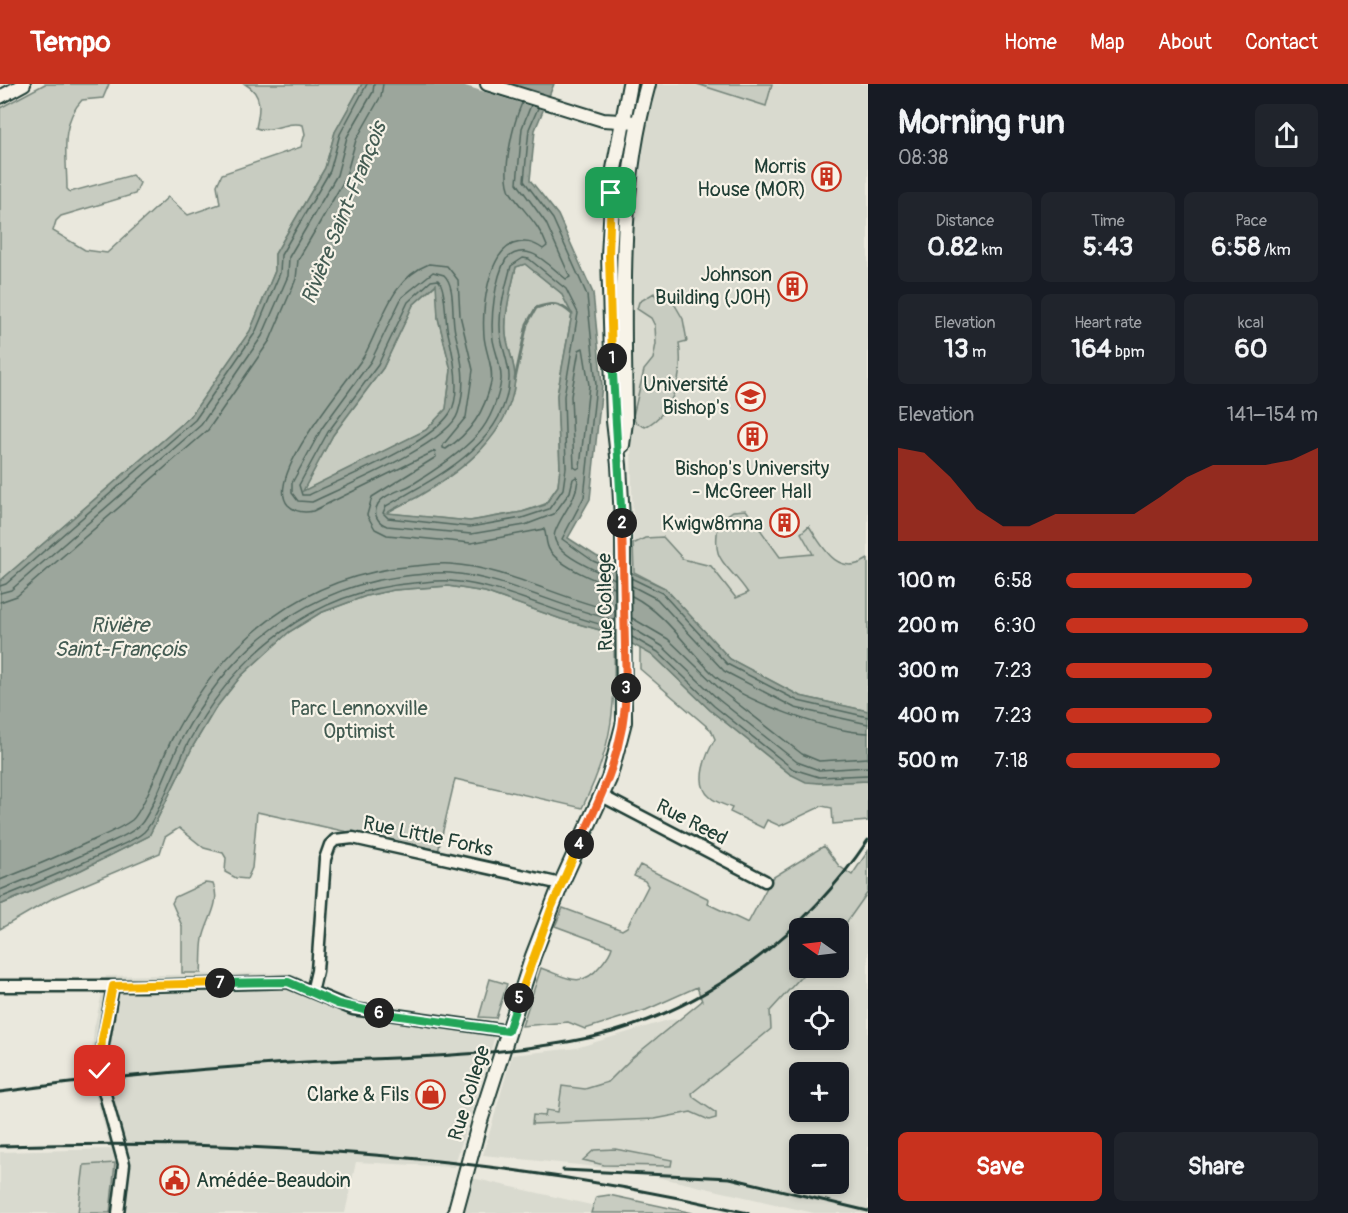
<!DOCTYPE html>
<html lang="en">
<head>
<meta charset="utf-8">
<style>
  body { margin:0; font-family:Pangolin,sans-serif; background:#20242c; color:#f1f3f6; height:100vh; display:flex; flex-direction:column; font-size:22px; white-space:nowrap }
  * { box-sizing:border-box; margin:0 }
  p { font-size:20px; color:#9ea1a6 }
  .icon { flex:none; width:33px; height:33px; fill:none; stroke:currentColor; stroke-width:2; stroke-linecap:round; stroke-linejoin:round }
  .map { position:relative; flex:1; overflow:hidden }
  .details { display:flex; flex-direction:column; background:#171b24; width:480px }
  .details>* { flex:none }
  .needle { width:39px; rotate:284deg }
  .controls { position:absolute; left:789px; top:834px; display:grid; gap:12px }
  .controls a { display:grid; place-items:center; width:60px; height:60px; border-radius:9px; background:#171b24; box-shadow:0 3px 9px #0003; font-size:30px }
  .pin { position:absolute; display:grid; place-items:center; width:51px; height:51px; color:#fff; margin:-26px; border-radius:12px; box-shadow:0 3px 9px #0006 }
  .km { position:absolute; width:30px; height:30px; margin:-15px; border-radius:50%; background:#222; color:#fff; font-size:16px; line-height:30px; text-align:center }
  .round { display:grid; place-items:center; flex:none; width:63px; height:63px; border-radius:9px; background:#20242c }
  .headline { display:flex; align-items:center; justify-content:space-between; height:102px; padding:0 30px }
  h1 { font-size:33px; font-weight:700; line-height:45px }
  .figures { display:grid; grid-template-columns:repeat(3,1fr); gap:9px; height:102px; padding:6px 30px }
  .figures div { display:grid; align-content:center; border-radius:9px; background:#20242c; text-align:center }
  .figures b { font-size:26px; font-weight:700 }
  .figures small { font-size:16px; font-weight:400 }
  .figures p { font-size:16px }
  .chart { height:168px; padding:12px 30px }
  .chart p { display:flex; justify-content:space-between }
  .chart svg { width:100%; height:108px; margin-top:6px; fill:#c8321e; opacity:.7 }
  .button { display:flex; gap:12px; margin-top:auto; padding:12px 30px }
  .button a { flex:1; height:69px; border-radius:9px; background:#c8321e; color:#fff; font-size:24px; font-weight:700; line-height:69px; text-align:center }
  .button a+a { background:#20242c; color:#f1f3f6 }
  ul { padding:0 30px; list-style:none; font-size:20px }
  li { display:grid; grid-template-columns:96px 72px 1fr; align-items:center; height:45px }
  li i { height:15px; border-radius:8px; background:#c8321e }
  header { display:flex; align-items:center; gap:36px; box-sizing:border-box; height:84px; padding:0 30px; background:#c8321e; color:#fff }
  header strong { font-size:28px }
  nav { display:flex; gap:33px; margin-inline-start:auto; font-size:21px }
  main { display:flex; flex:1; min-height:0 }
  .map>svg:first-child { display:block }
  .built { fill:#d9dacf; fill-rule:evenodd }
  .green { fill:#c8ccc1; stroke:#74847a; stroke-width:1.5 }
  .water { fill:#9ca69c; stroke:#6a7c72; stroke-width:1.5; fill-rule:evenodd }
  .pier { fill:#eae8dd }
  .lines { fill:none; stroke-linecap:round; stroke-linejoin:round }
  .shore { stroke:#51675e; stroke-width:1.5 }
  .stream { stroke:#6a7c72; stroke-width:3 }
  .minor-casing { stroke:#1f3d34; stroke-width:15 }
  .tertiary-casing { stroke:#1f3d34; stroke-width:16 }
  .secondary-casing { stroke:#1f3d34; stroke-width:18 }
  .minor { stroke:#f7f3e8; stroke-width:10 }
  .tertiary { stroke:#f7f3e8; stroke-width:12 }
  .secondary { stroke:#f7f3e8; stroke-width:14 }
  .rail { stroke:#1f3d34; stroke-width:3 }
  .split-1-casing { stroke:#fff; stroke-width:12 }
  .split-2-casing { stroke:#fff; stroke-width:12 }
  .split-3-casing { stroke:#fff; stroke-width:12 }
  .split-4-casing { stroke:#fff; stroke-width:12 }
  .split-5-casing { stroke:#fff; stroke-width:12 }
  .split-6-casing { stroke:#fff; stroke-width:12 }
  .split-7-casing { stroke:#fff; stroke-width:12 }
  .split-8-casing { stroke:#fff; stroke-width:12 }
  .split-1 { stroke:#f5b400; stroke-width:8 }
  .split-2 { stroke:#22a559; stroke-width:8 }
  .split-3 { stroke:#f0652b; stroke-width:8 }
  .split-4 { stroke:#f0652b; stroke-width:8 }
  .split-5 { stroke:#f5b400; stroke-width:8 }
  .split-6 { stroke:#22a559; stroke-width:8 }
  .split-7 { stroke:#22a559; stroke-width:8 }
  .split-8 { stroke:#f5b400; stroke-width:8 }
  .labels { text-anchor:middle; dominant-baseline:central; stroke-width:4.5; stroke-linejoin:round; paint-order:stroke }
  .poi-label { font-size:20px; fill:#1f3d34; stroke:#f7f3e8; text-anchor:end }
  .street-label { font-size:20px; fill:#1f3d34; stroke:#f7f3e8 }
  .park-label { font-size:20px; fill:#415a50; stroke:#f7f3e8 }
  .water-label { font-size:21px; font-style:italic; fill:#445c53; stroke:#f7f3e8 }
</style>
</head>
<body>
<header>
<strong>Tempo</strong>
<nav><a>Home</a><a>Map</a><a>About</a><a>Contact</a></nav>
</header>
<main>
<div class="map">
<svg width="868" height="1129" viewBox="0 0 868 1129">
  <rect width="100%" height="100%" fill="#eae8dd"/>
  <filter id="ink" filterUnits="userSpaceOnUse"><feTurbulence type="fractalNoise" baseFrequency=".0167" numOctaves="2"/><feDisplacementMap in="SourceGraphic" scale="12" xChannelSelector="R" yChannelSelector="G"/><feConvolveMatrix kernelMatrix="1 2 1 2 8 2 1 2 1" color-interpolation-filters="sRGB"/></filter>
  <g filter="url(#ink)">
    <path class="built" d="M654 0H868V627L770 597 730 575 665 504 634 488 631 362 634 281 632 148 642 61Z
      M868 808V1129H814L627 1086 483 1071 512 971 576 964 668 936 770 927 809 884H838L839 849ZM800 916H838V956H800ZM800 988H838V1028H800ZM800 1060H838V1100H800Z
      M290 889 340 914 361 920 499 939 454 1083 356 1078 345 1129H0V1068L111 1065 94 1006 91 978 94 944 106 892Z
      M459 1091 626 1129H450Z"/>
    <path class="green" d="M45 0H109L103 14 82 16C59 40 67 74 67 105L70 108 132 91 140 99 135 110 61 132 56 137 53 147 85 166 107 169 168 113 188 131 220 120 217 101 222 90 301 63 305 50 303 41C287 36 271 50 256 44 260 26 263 10 245 0H362L335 48 325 84 275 170V187L250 247 190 333 0 497V24Z
      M697 0H772L766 22Z
      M525 180 561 209 572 230 557 311 560 384 558 402 545 420 522 428 470 437 385 429C440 401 508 364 515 296 516 282 508 266 506 251 504 228 511 206 516 183Z
      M437 200 438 234 451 286 446 325 426 346 302 408 333 351 383 284 413 221Z
      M654 209 658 216 668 209 683 235 687 257 679 259C684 290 674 328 645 343L636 339 633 332 644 286 653 275 656 260 655 242 651 234 637 225 639 218Z
      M746 426 780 473 813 470 801 449 809 442C823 464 838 494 868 475V627L800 612 730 575 665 504 634 488 633 460 645 454 663 453 683 475 711 482 736 514 748 509C727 477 710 481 719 437L733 427Z
      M448 502 485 508 561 535 614 550C615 622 615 658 582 724L455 695 438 768 257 728 252 784 247 795 236 794 225 788 226 774 223 769 204 764 179 744 165 753 160 769 53 814 0 845V821L81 786 149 752 193 662 215 625 241 592 289 548 320 529 366 512 394 506Z
      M640 564 654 572 710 626 790 690 819 699 868 697V737L833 740 832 724 822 722 780 742 767 736 763 744 730 728 732 724C725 721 715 718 710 713 693 699 707 669 715 655L711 646 640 585Z
      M824 762 839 782 852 791 868 767V808L839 849 838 844H800V884H809L770 927 771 945 692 1009 693 1013 716 1029V1034L709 1036 691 1028 655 1035 532 1040 533 1031 545 1032 546 1026 558 1028 562 1002 585 1005 608 998 632 974 702 917 697 903 646 926 585 945 568 938 522 942 541 884C566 893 581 906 600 882 605 876 610 871 612 863L555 842 563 824 622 846 627 843 648 802 645 797 634 792 640 781 709 815 708 820 748 839 772 794Z
      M205 799 213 800C222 819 206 837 203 855 201 866 202 878 201 889H182V842L172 819 175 813Z
      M490 895 507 900 496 934 479 933Z
      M615 1065 672 1076 671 1082 604 1081 583 1076 594 1066Z
      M115 1079 110 1129H78L84 1081Z
      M609 1111 693 1129H591L596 1113Z"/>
    <path class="water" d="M362 0H554L535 46 530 96 558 131 593 209 602 301 590 415 568 454 596 472 665 504 730 575 800 612 868 627V697L819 699 806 698 790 690 710 626 654 572 614 550 561 535 485 508 448 502 394 506 366 512 320 529 289 548 241 592 215 625 193 662 149 752 81 786 0 821V497L190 333 250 247 275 187V170L325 84 335 48ZM525 180 561 209 572 230 557 311 560 384 558 402 545 421 522 428 470 437 387 429C397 422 409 418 419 412 463 386 510 351 515 296 516 282 508 266 506 251 504 228 511 206 516 183ZM436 200 438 234 451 286 446 325 426 346 303 407 333 351 383 284 413 221Z"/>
    <path class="pier" d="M459 0H511L552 13 546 27Z"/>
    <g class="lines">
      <path class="shore" d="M522 19C514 37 500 91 511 109 523 127 540 141 547 162L543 165C533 158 525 156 513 160 487 171 482 227 484 252 485 267 494 284 491 298 485 327 471 349 446 365L443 364V361L466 333 473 286 460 231 458 196 447 182 429 180C390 195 382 240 364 272 348 298 263 393 288 421 295 428 304 429 313 427L435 367 436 373 372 413 367 431 375 445 387 451 471 459 544 445C547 451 545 460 550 467 561 483 597 497 615 504
        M531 21 522 44 517 99 546 139 570 193 566 195C548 181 528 155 506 175 495 194 490 234 493 256 495 268 502 283 501 296 499 313 490 337 478 350 461 369 435 386 413 400 403 406 384 410 378 420 372 430 378 439 387 442L471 450 525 441 554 430 570 408 573 395 576 393 578 396C576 417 562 429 555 448 548 469 600 488 615 495
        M538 24 529 45 524 97 553 135 587 211 596 301 584 413 562 455 593 477 615 486
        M523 174 529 175 566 205 578 229 564 312 566 384 563 405 549 425 522 434 470 443 388 434 383 429 386 422C435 394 506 361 509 295 510 282 503 267 501 254 497 230 505 205 511 182Z
        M433 188 444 191C456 202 451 231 455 248 462 275 467 301 458 329 449 359 343 403 312 418L298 417 292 409V399L322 344 371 277 402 213Z
        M438 196C446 202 445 237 448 249 453 269 462 310 450 329 429 361 345 393 309 411H302L299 401 328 348 378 281 408 218 431 197Z
        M583 264 589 301 580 383 577 385 574 383 571 312 579 266Z
        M631 494 662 509 727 580 798 617 868 633
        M0 502 6 500 195 336 255 249 280 189 281 171 330 87 340 50 367 0
        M632 502 657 515 724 587 795 624 868 640
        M0 509 11 506 201 341 262 252 288 192 289 173 337 91 347 53 373 8 374 0
        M632 512C667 530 686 564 714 591 742 617 830 648 868 649
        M0 518 17 512 208 346 270 256 296 195 298 176 345 95 356 56 381 12 383 0
        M632 534 668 555 724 609 802 670 819 677 868 674
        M632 544 662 562 719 616 797 678 819 686 868 683
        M632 553 658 568 714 622 793 685 819 693 868 691
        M0 796C31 784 61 771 91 757 104 751 120 745 132 736 144 726 164 668 174 651 225 555 304 491 414 482 426 481 439 479 450 480 508 484 559 515 615 527
        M0 806C35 792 70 777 104 761 115 756 131 750 140 741 152 729 171 675 181 656 230 563 308 500 414 491 426 490 439 488 450 489 508 494 559 524 615 536
        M0 814C35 800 70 785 104 769 116 763 134 757 144 748 157 736 178 678 188 659 236 570 312 507 414 499 426 498 439 496 450 497 508 502 559 532 615 544"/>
      <path class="stream" d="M515 295 527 240 536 224C552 218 560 219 572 230"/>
      <defs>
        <path id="minor" d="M602 712 765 797
          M0 902H143L288 898 353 925 508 947
          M113 902 100 978 103 1003 124 1080 118 1129
          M312 908 317 887 325 775 330 761 335 756 353 754 561 800"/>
        <path id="tertiary" d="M487 0 603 36 637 38
          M0 13 24 0"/>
        <path id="secondary" d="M622 361 625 338C624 224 617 111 648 0
          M455 1129 480 1037 533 872 561 800 609 695 624 638 623 453 619 381 614 337 609 172 614 85 630 0"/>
      </defs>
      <use href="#minor" class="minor-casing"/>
      <use href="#tertiary" class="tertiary-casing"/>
      <use href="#secondary" class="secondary-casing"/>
      <use href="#minor" class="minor"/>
      <use href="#tertiary" class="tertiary"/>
      <use href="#secondary" class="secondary"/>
      <path class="rail" d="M0 1008C102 994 204 984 306 978 401 973 500 973 593 953 706 927 805 850 868 756
        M0 1062C250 1054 504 1072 748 1129
        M563 1086 730 1094 868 1127"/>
    </g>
  </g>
  <g class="lines" filter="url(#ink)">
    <defs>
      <path id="split-1" d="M611 109 609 172 612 274"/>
      <path id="split-2" d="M612 274 622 439"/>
      <path id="split-3" d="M622 439 626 604"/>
      <path id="split-4" d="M579 760C604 708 625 662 626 604"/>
      <path id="split-5" d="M519 914 551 825 579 760"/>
      <path id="split-6" d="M379 929 508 947 519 914"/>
      <path id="split-7" d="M220 899 288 898 338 920 379 929"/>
      <path id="split-8" d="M100 987 102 955 113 902 220 899"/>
    </defs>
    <use href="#split-1" class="split-1-casing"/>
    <use href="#split-2" class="split-2-casing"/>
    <use href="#split-3" class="split-3-casing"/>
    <use href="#split-4" class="split-4-casing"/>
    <use href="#split-5" class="split-5-casing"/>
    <use href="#split-6" class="split-6-casing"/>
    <use href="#split-7" class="split-7-casing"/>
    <use href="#split-8" class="split-8-casing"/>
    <use href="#split-1" class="split-1"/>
    <use href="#split-2" class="split-2"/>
    <use href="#split-3" class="split-3"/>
    <use href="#split-4" class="split-4"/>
    <use href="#split-5" class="split-5"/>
    <use href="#split-6" class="split-6"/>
    <use href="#split-7" class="split-7"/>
    <use href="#split-8" class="split-8"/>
  </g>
  <defs>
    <symbol id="building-ring" viewBox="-11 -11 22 22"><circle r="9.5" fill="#f7f3e8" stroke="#c8321e" stroke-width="1.5"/><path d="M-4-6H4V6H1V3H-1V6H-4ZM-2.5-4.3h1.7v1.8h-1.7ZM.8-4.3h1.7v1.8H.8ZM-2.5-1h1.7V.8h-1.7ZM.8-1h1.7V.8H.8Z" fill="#c8321e"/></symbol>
    <symbol id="university-ring" viewBox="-11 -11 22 22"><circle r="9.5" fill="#f7f3e8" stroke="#c8321e" stroke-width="1.5"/><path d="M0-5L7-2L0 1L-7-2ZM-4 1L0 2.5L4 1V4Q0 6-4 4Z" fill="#c8321e"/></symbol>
    <symbol id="shop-ring" viewBox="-11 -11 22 22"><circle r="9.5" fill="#f7f3e8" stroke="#c8321e" stroke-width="1.5"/><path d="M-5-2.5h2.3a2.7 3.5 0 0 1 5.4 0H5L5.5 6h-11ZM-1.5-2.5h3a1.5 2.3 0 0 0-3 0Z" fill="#c8321e"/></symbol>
    <symbol id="civic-ring" viewBox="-11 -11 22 22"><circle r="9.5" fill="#f7f3e8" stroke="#c8321e" stroke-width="1.5"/><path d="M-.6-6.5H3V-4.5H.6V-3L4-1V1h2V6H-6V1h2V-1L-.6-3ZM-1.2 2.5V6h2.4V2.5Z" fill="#c8321e"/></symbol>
  </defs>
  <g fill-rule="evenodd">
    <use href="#building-ring" x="810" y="76" width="33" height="33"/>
    <use href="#building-ring" x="776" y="186" width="33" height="33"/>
    <use href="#university-ring" x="734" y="296" width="33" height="33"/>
    <use href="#building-ring" x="736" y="336" width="33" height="33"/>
    <use href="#building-ring" x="768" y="422" width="33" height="33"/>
    <use href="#shop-ring" x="414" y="994" width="33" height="33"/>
    <use href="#civic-ring" x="158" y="1080" width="33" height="33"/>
  </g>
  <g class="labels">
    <g class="poi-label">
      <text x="806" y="82">Morris<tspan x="806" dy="23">House (MOR)</tspan></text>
      <text x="772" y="190">Johnson<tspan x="772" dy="23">Building (JOH)</tspan></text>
      <text x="729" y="300">Université<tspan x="729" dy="23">Bishop's</tspan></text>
      <text x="752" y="384" text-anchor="middle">Bishop's University<tspan x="752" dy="23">- McGreer Hall</tspan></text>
      <text x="763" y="439">Kwigw8mna</text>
      <text x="409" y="1010">Clarke &amp; Fils</text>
      <text x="196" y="1096" text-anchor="start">Amédée-Beaudoin</text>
    </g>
    <g class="street-label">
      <text transform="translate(605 518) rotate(-91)">Rue College</text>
      <text transform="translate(692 738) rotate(27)">Rue Reed</text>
      <text transform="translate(428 752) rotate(12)">Rue Little Forks</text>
      <text transform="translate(469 1009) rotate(-73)">Rue College</text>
    </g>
    <g class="park-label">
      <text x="359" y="624">Parc Lennoxville<tspan x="359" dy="23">Optimist</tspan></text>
    </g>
    <g class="water-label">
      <text transform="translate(344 129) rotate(-68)">Rivière Saint-François</text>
      <text x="120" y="541">Rivière<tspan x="120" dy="24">Saint-François</tspan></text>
    </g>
  </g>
</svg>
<div class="controls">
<a><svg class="needle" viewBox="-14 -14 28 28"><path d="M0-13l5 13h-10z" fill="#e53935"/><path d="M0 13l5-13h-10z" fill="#9ea1a6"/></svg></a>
<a><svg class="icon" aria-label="locate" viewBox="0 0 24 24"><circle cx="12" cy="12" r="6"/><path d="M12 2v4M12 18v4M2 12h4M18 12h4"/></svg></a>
<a>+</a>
<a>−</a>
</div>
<div class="pin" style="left:611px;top:109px;background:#1e9e55"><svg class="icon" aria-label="arrive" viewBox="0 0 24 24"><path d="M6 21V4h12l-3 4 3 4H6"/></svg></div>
<div class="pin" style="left:100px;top:987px;background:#d93025"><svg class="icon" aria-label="check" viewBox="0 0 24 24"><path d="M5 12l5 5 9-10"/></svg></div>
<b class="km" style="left:612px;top:274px">1</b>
<b class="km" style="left:622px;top:439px">2</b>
<b class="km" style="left:626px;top:604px">3</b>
<b class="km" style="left:579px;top:760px">4</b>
<b class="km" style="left:519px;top:914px">5</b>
<b class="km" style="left:379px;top:929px">6</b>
<b class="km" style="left:220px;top:899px">7</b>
</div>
<section class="details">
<div class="headline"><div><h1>Morning run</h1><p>08:38</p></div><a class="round"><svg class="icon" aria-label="share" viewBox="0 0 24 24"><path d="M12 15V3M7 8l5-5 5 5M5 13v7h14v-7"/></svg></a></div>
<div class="figures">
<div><p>Distance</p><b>0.82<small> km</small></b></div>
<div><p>Time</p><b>5:43</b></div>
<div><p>Pace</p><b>6:58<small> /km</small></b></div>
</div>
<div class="figures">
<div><p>Elevation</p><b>13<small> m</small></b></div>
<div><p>Heart rate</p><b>164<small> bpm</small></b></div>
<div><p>kcal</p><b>60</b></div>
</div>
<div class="chart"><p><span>Elevation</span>141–154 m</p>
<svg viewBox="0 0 160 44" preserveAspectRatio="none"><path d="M0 44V6L10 8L20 18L30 31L40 38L50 38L60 33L70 33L80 33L90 33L100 26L110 18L120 13L130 13L140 13L150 11L160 6V44z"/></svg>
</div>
<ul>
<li><b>100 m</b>6:58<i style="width:74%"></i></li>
<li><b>200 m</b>6:30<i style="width:96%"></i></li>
<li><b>300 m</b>7:23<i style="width:58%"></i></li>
<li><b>400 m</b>7:23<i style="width:58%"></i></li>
<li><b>500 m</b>7:18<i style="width:61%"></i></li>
</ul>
<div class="button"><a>Save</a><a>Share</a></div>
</section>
</main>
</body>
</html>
